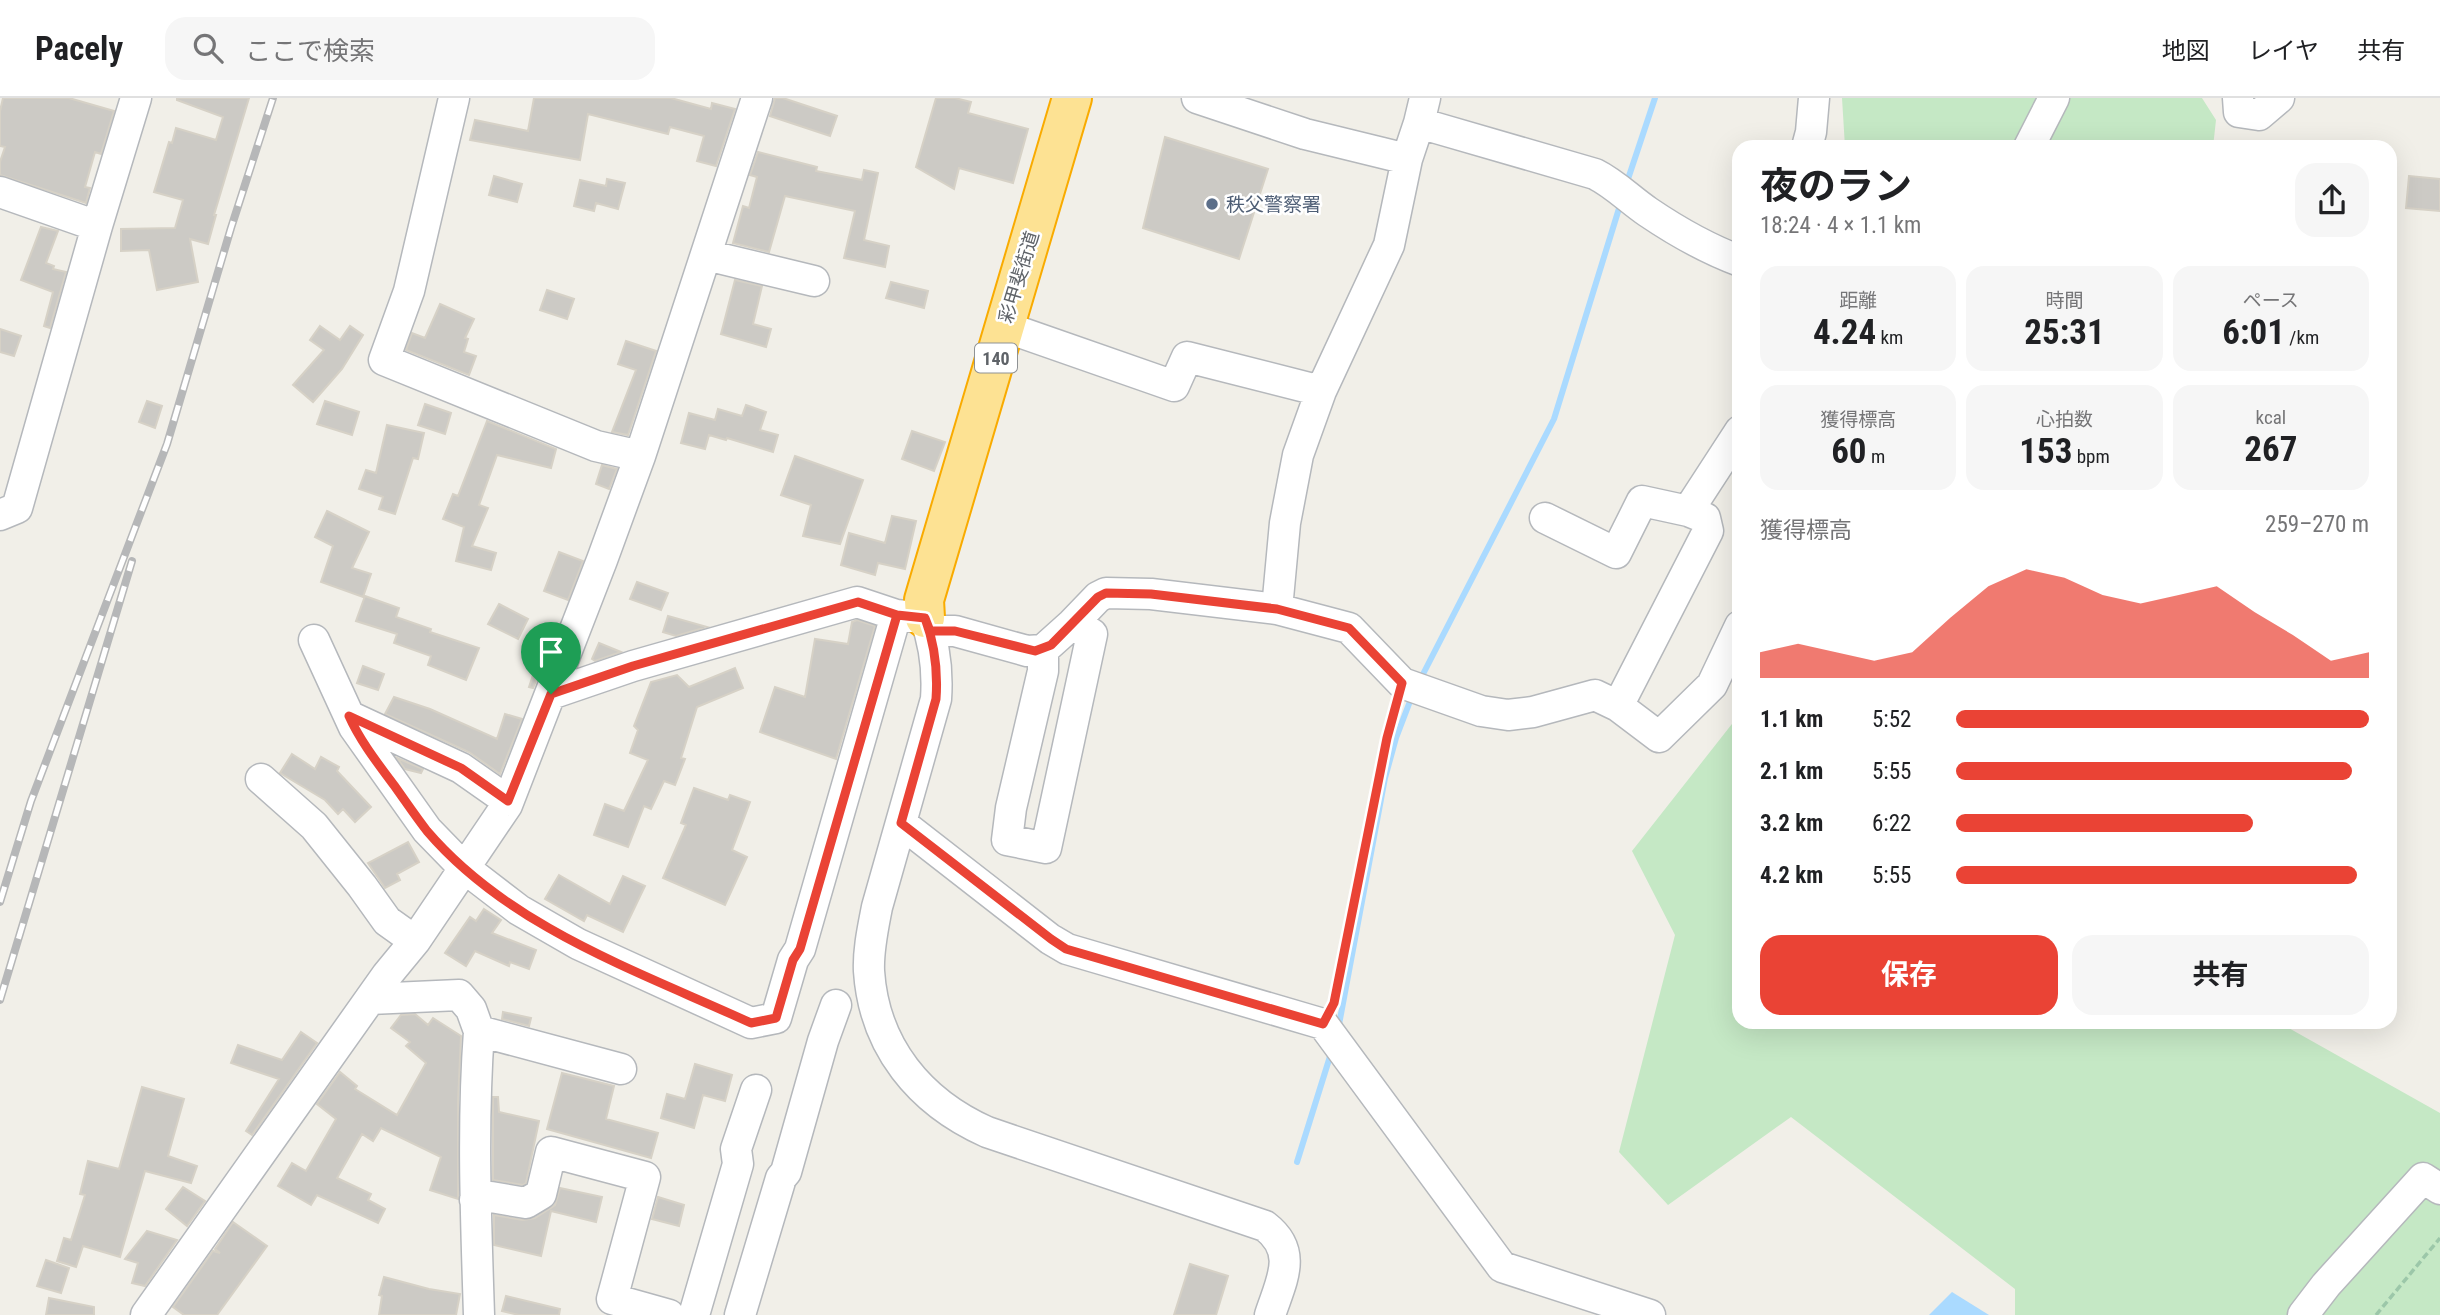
<!DOCTYPE html>
<html lang="ja">
<head>
<meta charset="utf-8">
<style>
  body { margin:0; font-family:"Roboto Condensed","Noto Sans JP",sans-serif; background:#f6f6f6; color:#202124; height:100vh; display:flex; flex-direction:column; font-size:26px; white-space:nowrap }
  * { box-sizing:border-box; margin:0 }
  p { font-size:23px; color:#757577 }
  .icon { flex:none; width:38px; height:38px; fill:none; stroke:currentColor; stroke-width:2; stroke-linecap:round; stroke-linejoin:round }
  .map { position:relative; flex:1; overflow:hidden }
  .details { position:absolute; left:1732px; top:42px; width:665px; height:889px; display:flex; flex-direction:column; background:#fff; border-radius:21px; box-shadow:0 7px 28px #0002 }
  .details>* { flex:none }
  .pin { position:absolute; display:grid; place-items:center; width:60px; height:60px; color:#fff; margin:-72px -30px; border-radius:50% 50% 50% 0; rotate:-45deg; box-shadow:0 0 7px #0007 }
  .pin .icon { rotate:45deg }
  .round { display:grid; place-items:center; flex:none; width:74px; height:74px; border-radius:21px; background:#f6f6f6 }
  .overview { display:flex; align-items:center; justify-content:space-between; height:119px; padding:0 28px }
  h1 { font-size:38px; font-weight:700; line-height:52px }
  .stats { display:grid; grid-template-columns:repeat(3,1fr); gap:10px; height:119px; padding:7px 28px }
  .stats div { display:grid; align-content:center; border-radius:18px; background:#f6f6f6; text-align:center }
  .stats b { font-size:35px; font-weight:700 }
  .stats small { font-size:19px; font-weight:400 }
  .stats p { font-size:19px }
  .chart { height:196px; padding:14px 28px }
  .chart p { display:flex; justify-content:space-between }
  .chart svg { width:100%; height:126px; margin-top:7px; fill:#ea4335; opacity:.7 }
  .cta { display:flex; gap:14px; margin-top:auto; padding:14px 28px }
  .cta a { flex:1; height:80px; border-radius:21px; background:#ea4335; color:#fff; font-size:28px; font-weight:700; line-height:80px; text-align:center }
  .cta a+a { background:#f6f6f6; color:#202124 }
  ul { padding:0 28px; list-style:none; font-size:23px }
  li { display:grid; grid-template-columns:112px 84px 1fr; align-items:center; height:52px }
  li i { height:18px; border-radius:9px; background:#ea4335 }
  header { display:flex; align-items:center; gap:42px; box-sizing:border-box; height:98px; padding:0 35px; background:#fff; border-bottom:2px solid #e0e0e0 }
  header strong { font-size:33px }
  nav { display:flex; gap:38px; margin-inline-start:auto; font-size:24px }
  .search { width:490px; height:63px; background:#f6f6f6; display:flex; align-items:center; gap:18px; box-sizing:border-box; padding:0 24px; border-radius:21px; color:#757577; font-size:26px }
  .map>svg:first-child { display:block }
  .green { fill:#c5e8c5 }
  .water { fill:#aadaff }
  .lines { fill:none; stroke-linecap:round; stroke-linejoin:round }
  .stream { stroke:#aadaff; stroke-width:6 }
  .building { fill:#cccac5; stroke:#d6d1c6; stroke-width:2 }
  .minor-casing { stroke:#b5b8bc; stroke-width:33 }
  .highway-casing { stroke:#f9ab00; stroke-width:42 }
  .path { stroke:#9cc7a9; stroke-width:3.5; stroke-dasharray:7 3.5; stroke-linecap:butt }
  .minor { stroke:#fff; stroke-width:30 }
  .highway { stroke:#fde293; stroke-width:38 }
  .rail-casing { stroke:#b6b7b8; stroke-width:8 }
  .rail { stroke:#fff; stroke-width:5; stroke-dasharray:16; stroke-linecap:butt }
  .route-casing { stroke:#fff; stroke-width:14 }
  .route { stroke:#ea4335; stroke-width:9 }
  .service-dot { fill:#5c6f8a; stroke:#fff; stroke-width:2.5 }
  .labels { text-anchor:middle; dominant-baseline:central; stroke-width:5; stroke-linejoin:round; paint-order:stroke }
  .shield { fill:#fff; stroke:#8f9295; stroke-width:2 }
  .shield-label { font-size:18px; font-weight:bold; fill:#5f6368 }
  .service-label { font-size:19px; fill:#4e5e75; stroke:#fff; text-anchor:start }
  .street-label { font-size:19px; fill:#5f6368; stroke:#fff }
</style>
</head>
<body>
<header>
<strong>Pacely</strong>
<div class="search"><svg class="icon" aria-label="search" viewBox="0 0 24 24"><circle cx="10" cy="10" r="6"/><path d="M15 15l6 6"/></svg>ここで検索</div>
<nav><a>地図</a><a>レイヤ</a><a>共有</a></nav>
</header>
<div class="map">
<svg width="2440" height="1217" viewBox="0 0 2440 1217">
  <rect width="100%" height="100%" fill="#f1efe8"/>
  <path class="green" d="M1842 0H2202L2216 22 2213 49H1845Z
    M1739 617 1740 924H2278L2440 1015V1217H2015V1191L1791 1019 1668 1107 1619 1054 1675 837 1632 753Z"/>
  <path class="water" d="M1952 1194 1989 1217H1929Z"/>
  <g class="lines">
    <path class="stream" d="M1626 87 1655 0
      M1420 582 1554 321 1621 104
      M1338 932 1385 680 1396 640 1412 598
      M1297 1064 1332 952"/>
  </g>
  <path class="building" d="M3 0H69L114 13 101 56 95 54 85 89 90 90 86 105 0 77V64L5 49 0 48V13Z
    M177 0H249L214 117H216L208 146 190 141 198 184 157 192 149 152 121 153V131L175 130 183 102 154 94 169 44 172 45 176 30 216 42 223 19 177 2Z
    M534 0H671L711 11 712 5 735 11 716 68 697 63 704 38 670 29 668 36 588 16 580 62 470 42 475 22 528 33Z
    M775 0H783L837 18 830 38 770 18Z
    M936 0H955L971 4 968 15 1028 31 1013 85 959 70 954 91 916 69Z
    M1165 39 1268 71 1239 161 1143 130Z
    M758 54 817 69 816 73 862 82 864 72 878 75 864 142 889 148 885 169 844 160 855 113 785 98 769 154 733 145 743 108 749 110 757 79 750 77Z
    M494 78 522 86 517 104 489 97Z
    M2409 78 2440 81V113L2406 110Z
    M607 81 625 85 618 111 596 105 594 113 574 108 580 82 606 88Z
    M41 129 58 133 46 165 54 168 53 171 66 174 50 230 44 228 53 194 21 182Z
    M735 182 762 188 753 226 771 231 766 249 721 236Z
    M891 184 928 193 924 210 886 200Z
    M547 192 574 201 567 221 540 212Z
    M440 206 474 221 465 240 468 241 464 254 476 258 469 277 406 252 412 235 425 240Z
    M320 228 340 242 350 228 363 237 342 271 313 304 293 287 324 252 310 242Z
    M0 231 21 238 14 258 0 254Z
    M626 243 656 253 628 337 612 334 636 272 618 266Z
    M147 303 162 308 155 330 139 324Z
    M325 303 359 314 352 337 317 326Z
    M425 306 451 315 445 336 418 327Z
    M746 307 766 314 760 332 778 337 773 354 727 340 726 342 709 337 705 351 681 345 689 315 715 322 718 311 742 318Z
    M487 323 556 351 551 370 497 357 479 407 488 410 472 448 496 455 491 472 456 463 464 429 443 421 453 396 458 398Z
    M387 327 424 335 418 361 413 360 395 416 379 411 383 399 359 391 366 372 376 375Z
    M912 333 945 344 934 373 902 361Z
    M795 358 863 382 840 446 803 438 811 407 781 397Z
    M602 367 617 371 609 391 596 386Z
    M327 413 369 434 352 470 371 476 363 499 321 484 333 448 315 439Z
    M892 418 916 423 905 471 878 465 875 477 841 467 849 435 885 445Z
    M559 454 583 463 568 502 544 493Z
    M637 484 668 495 661 512 630 501Z
    M365 498 399 510 396 519 431 531 430 534 479 550 466 582 428 567 431 558 394 545 397 536 356 523Z
    M499 506 528 521 518 541 488 526Z
    M668 518 707 529 676 538 663 534Z
    M857 522 875 528 836 661 760 634 775 589 805 599 815 541 848 546 852 524Z
    M599 545 621 554 595 563 592 561Z
    M363 568 384 576 378 592 357 585Z
    M536 568 541 570 533 590 529 589Z
    M735 570 743 590 697 609 681 660 685 661 675 687 664 683 651 711 644 708 628 749 594 737 605 706 624 713 648 662 630 655 638 632 634 628 651 584 677 577 689 589Z
    M394 599 430 611 497 641 505 616 522 621 500 676 469 654 385 616Z
    M292 656 315 671 321 659 339 669 337 673 371 709 355 724 343 711 338 716 325 702 280 675Z
    M397 660 423 671 421 675 405 671Z
    M694 690 728 702 730 697 750 704 732 752 747 759 725 807 663 780 686 727 681 725Z
    M408 744 419 764 397 776 400 782 385 790 368 765Z
    M559 777 610 806 623 778 645 788 623 834 587 817 584 823 545 801Z
    M484 811 501 822 492 835 536 852 529 871 510 864 509 868 475 853 466 868 445 855 470 819 476 823Z
    M503 914 531 920 529 928 502 921Z
    M415 916 428 927 433 920 461 938 458 1003V1101L430 1092 441 1059 381 1030 373 1043 362 1036 337 1080 371 1096 368 1102 385 1111 378 1125 317 1097 311 1107 278 1088 292 1065 306 1073 336 1021 317 1006 340 974 357 988 355 991 397 1017 426 965 406 948 410 944 391 930 401 917Z
    M301 934 317 945 252 1037 246 1033 279 981 231 965 238 947 282 962Z
    M695 966 732 977 725 1003 703 997 694 1030 661 1020 667 996 685 1001Z
    M562 975 614 988 606 1021 658 1035 651 1060 547 1031Z
    M142 989 184 1001 168 1058 197 1068 191 1085 145 1073 120 1159 83 1148 76 1169 57 1163 64 1140 71 1142 85 1097 80 1096 88 1063 119 1071Z
    M493 999H498L499 1014 539 1023 526 1085 523 1087 493 1082Z
    M183 1089 205 1103 187 1128 166 1111Z
    M560 1090 602 1099 596 1124 551 1113 541 1158 494 1147V1117L523 1122 535 1120 555 1107Z
    M658 1099 684 1107 679 1128 652 1121Z
    M233 1124 267 1148 217 1217H184L173 1209 213 1153 220 1155 215 1151Z
    M147 1133 177 1142 145 1188 132 1185 138 1165 125 1161Z
    M46 1162 69 1170 61 1195 37 1188Z
    M1190 1166 1228 1178 1216 1217H1174Z
    M384 1179 429 1191 460 1196 456 1217H379L382 1198 379 1197Z
    M506 1198 560 1211 559 1217H519L502 1213Z
    M49 1200 94 1209V1217H46Z"/>
  <g class="lines">
    <defs>
      <path id="minor" d="M454 0 409 193 384 262 596 348 640 358
        M1197 0 1305 36 1407 61
        M2238 0 2239 14 2259 17 2279 0
        M1419 25 1595 76C1615 86 1629 101 1648 114 1676 133 1708 151 1740 163
        M1807 49 1811 34 1814 0
        M2029 49 2054 0
        M0 94 97 128
        M706 157 814 183
        M1005 229 1174 288 1187 259 1321 293
        M0 417 17 410 97 128 136 0
        M1545 420 1616 455 1642 403 1688 413
        M1277 511 1285 425 1298 357 1321 293 1389 147 1407 61 1419 25 1425 0
        M930 533H955L1027 553 1043 552 1072 526 1098 499 1106 495 1151 496 1277 511 1349 530 1402 585 1481 613 1508 617 1533 614 1595 597 1618 608 1708 433 1705 420 1688 413 1740 333
        M314 542 354 629 427 732 463 769 519 812 578 846 751 925 776 920 793 862 800 851 896 517
        M1043 552V573L1011 710 1007 742 1046 750 1092 536 1072 526
        M551 596 633 568 857 504 896 517 925 520C935 547 938 573 936 601L877 809C873 830 868 852 869 873 874 949 920 1004 987 1034L1265 1128C1299 1154 1281 1183 1270 1217
        M1618 608 1659 639 1712 587 1740 528
        M349 618 461 670 508 703
        M261 681 314 728 362 788 387 823 415 843
        M901 725 1050 841 1067 851 1323 926 1502 1169 1650 1217
        M370 901 459 897 471 911 479 933
        M475 1102 491 1099 526 1105 541 1096 551 1054 645 1079 612 1201 669 1217
        M146 1217 387 877 415 843 507 707 602 462 640 358 757 0
        M479 1217C476 1122 472 1028 479 933L621 971
        M694 1217 738 1066 736 1051 756 992
        M740 1217 781 1080 786 1074 823 943 836 907
        M2303 1217 2326 1187 2423 1080 2440 1091"/>
      <path id="highway" d="M925 520 924 502 1072 0"/>
    </defs>
    <use href="#minor" class="minor-casing"/>
    <use href="#highway" class="highway-casing"/>
    <path class="path" d="M1334 905 1387 640 1396 607
      M2376 1217 2440 1140"/>
    <use href="#minor" class="minor"/>
    <use href="#highway" class="highway"/>
    <defs>
      <path id="rail" d="M0 804 31 703 167 346 231 130 273 0
        M0 902 132 463"/>
    </defs>
    <use href="#rail" class="rail-casing"/>
    <use href="#rail" class="rail"/>
  </g>
  <g class="lines">
    <defs>
      <path id="route" d="M551 596 508 703 461 670 349 618C360 643 379 667 396 690 406 704 416 719 427 733 510 830 638 873 751 925L776 920 793 862 800 851 897 517 925 520 930 533H955L1035 553 1051 547 1098 499 1106 495 1151 496 1277 511 1349 530 1402 585 1387 640 1334 905 1323 926 1066 851 1051 841 901 725 936 601C938 573 935 547 925 520L897 517 858 504 633 568 551 596"/>
    </defs>
    <use href="#route" class="route-casing"/>
    <use href="#route" class="route"/>
  </g>
  <circle class="service-dot" cx="1212" cy="106" r="7"/>
  <g class="labels">
    <rect class="shield" x="975" y="245.5" width="42" height="29" rx="5"/>
    <g class="shield-label">
      <text x="996" y="260">140</text>
    </g>
    <g class="service-label">
      <text x="1226" y="106">秩父警察署</text>
    </g>
    <g class="street-label">
      <text transform="translate(1019 179) rotate(-73)">彩甲斐街道</text>
    </g>
  </g>
</svg>
<div class="pin" style="left:551px;top:596px;background:#1e9e55"><svg class="icon" aria-label="arrive" viewBox="0 0 24 24"><path d="M6 21V4h12l-3 4 3 4H6"/></svg></div>
<section class="details">
<div class="overview"><div><h1>夜のラン</h1><p>18:24 · 4 × 1.1 km</p></div><a class="round"><svg class="icon" aria-label="share" viewBox="0 0 24 24"><path d="M12 15V3M7 8l5-5 5 5M5 13v7h14v-7"/></svg></a></div>
<div class="stats">
<div><p>距離</p><b>4.24<small> km</small></b></div>
<div><p>時間</p><b>25:31</b></div>
<div><p>ペース</p><b>6:01<small> /km</small></b></div>
</div>
<div class="stats">
<div><p>獲得標高</p><b>60<small> m</small></b></div>
<div><p>心拍数</p><b>153<small> bpm</small></b></div>
<div><p>kcal</p><b>267</b></div>
</div>
<div class="chart"><p><span>獲得標高</span>259–270 m</p>
<svg viewBox="0 0 160 44" preserveAspectRatio="none"><path d="M0 44V35L10 32L20 35L30 38L40 35L50 23L60 12L70 6L80 9L90 15L100 18L110 15L120 12L130 21L140 29L150 38L160 35V44z"/></svg>
</div>
<ul>
<li><b>1.1 km</b>5:52<i style="width:100%"></i></li>
<li><b>2.1 km</b>5:55<i style="width:96%"></i></li>
<li><b>3.2 km</b>6:22<i style="width:72%"></i></li>
<li><b>4.2 km</b>5:55<i style="width:97%"></i></li>
</ul>
<div class="cta"><a>保存</a><a>共有</a></div>
</section>
</div>
</body>
</html>
